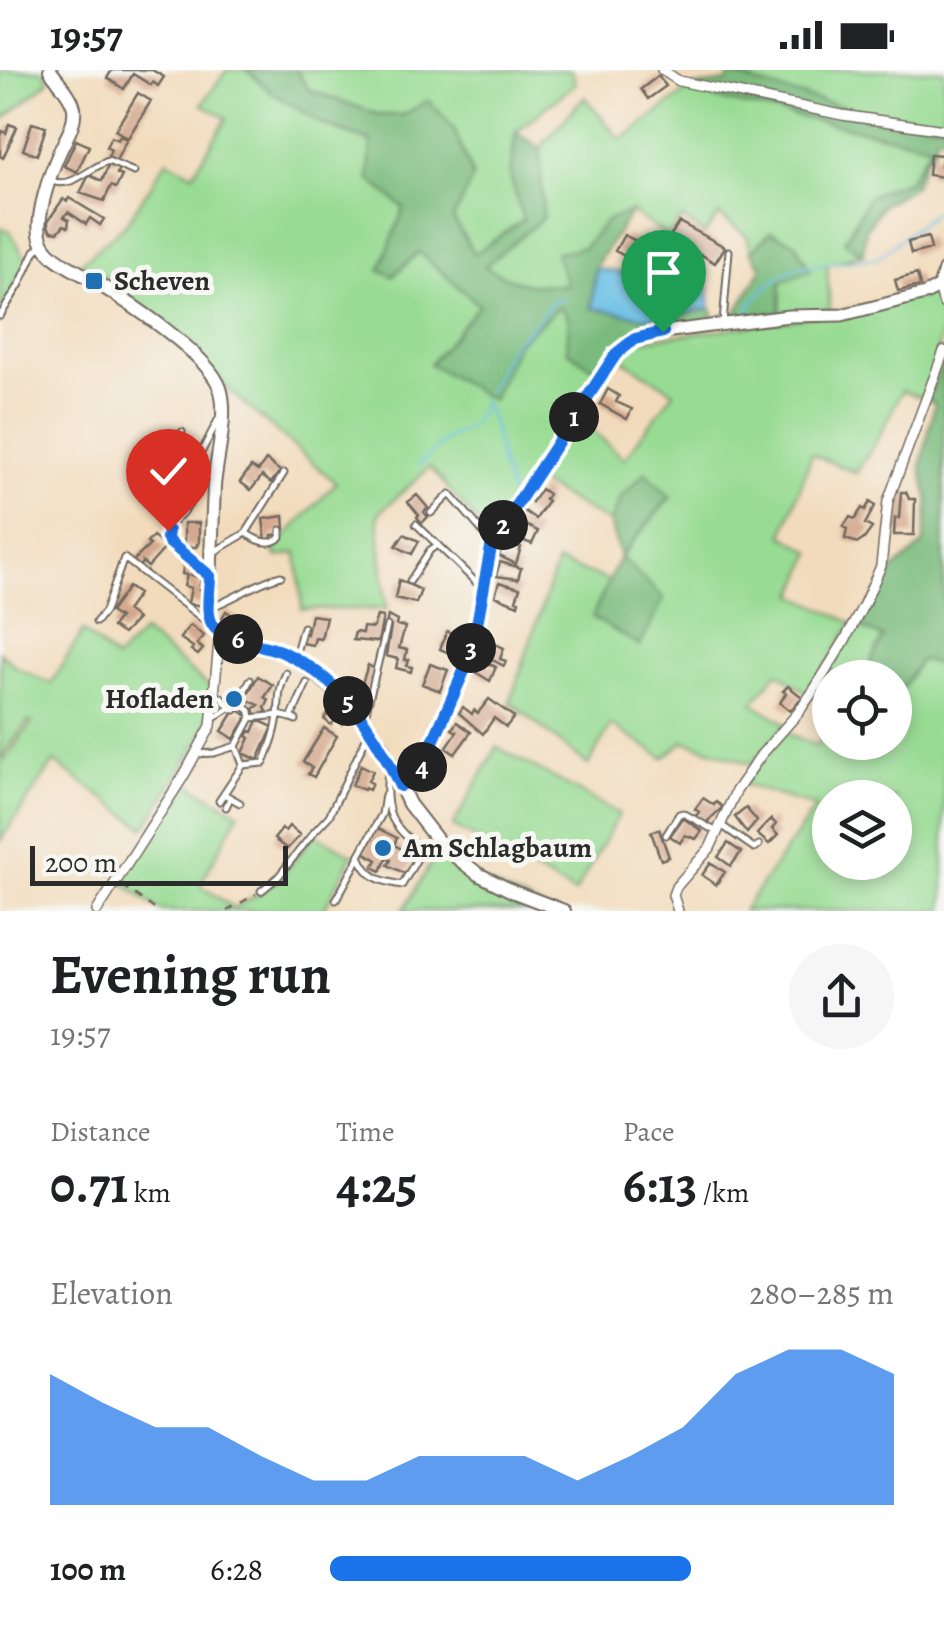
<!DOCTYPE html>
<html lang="en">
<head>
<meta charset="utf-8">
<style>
  body { margin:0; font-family:Alegreya,serif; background:#f6f6f6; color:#202124; height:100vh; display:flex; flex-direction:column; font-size:38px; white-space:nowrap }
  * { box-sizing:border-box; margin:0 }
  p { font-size:32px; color:#757577 }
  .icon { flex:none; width:55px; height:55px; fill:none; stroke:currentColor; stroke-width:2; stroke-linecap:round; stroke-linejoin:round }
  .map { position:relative; height:841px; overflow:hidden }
  .side { display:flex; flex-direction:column; background:#fff; flex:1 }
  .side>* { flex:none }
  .buttons { position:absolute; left:812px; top:590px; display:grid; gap:20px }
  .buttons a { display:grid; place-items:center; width:100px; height:100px; border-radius:50%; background:#fff; box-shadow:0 5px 15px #0003; font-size:50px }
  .scale { position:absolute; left:30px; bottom:25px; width:258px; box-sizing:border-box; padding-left:10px; border:5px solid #2b2b2b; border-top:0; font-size:28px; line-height:35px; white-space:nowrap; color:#2b2b2b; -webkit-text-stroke:8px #f6f6f2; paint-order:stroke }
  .pin { position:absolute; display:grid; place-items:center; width:85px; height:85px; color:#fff; margin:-102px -42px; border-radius:50% 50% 50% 0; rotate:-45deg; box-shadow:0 0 10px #0007 }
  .pin .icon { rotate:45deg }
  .km { position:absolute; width:50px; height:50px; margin:-25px; border-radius:50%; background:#222; color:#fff; font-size:28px; line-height:50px; text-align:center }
  .round { display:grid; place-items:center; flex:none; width:105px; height:105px; border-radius:52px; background:#f6f6f6 }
  .overview { display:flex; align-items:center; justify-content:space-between; height:170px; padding:0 50px }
  h1 { font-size:55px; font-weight:600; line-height:75px }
  .stats { display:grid; grid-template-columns:repeat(3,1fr); gap:15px; height:170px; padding:10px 50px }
  .stats div { display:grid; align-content:center }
  .stats b { font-size:50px; font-weight:600 }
  .stats small { font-size:28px; font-weight:400 }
  .stats p { font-size:28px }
  .chart { height:280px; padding:20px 50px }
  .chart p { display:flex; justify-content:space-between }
  .chart svg { width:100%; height:180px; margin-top:10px; fill:#1a73e8; opacity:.7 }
  ul { padding:0 50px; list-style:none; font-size:32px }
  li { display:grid; grid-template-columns:160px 120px 1fr; align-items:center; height:75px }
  li i { height:25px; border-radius:12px; background:#1a73e8 }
  .status { display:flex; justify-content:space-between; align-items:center; height:70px; padding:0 50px; background:#fff; direction:ltr }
  .status svg { height:28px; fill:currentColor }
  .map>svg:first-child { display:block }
  .green { fill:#98db93; stroke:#62835f; stroke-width:2.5; fill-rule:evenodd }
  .forest { fill:#7abb7d; stroke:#527354; stroke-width:2.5 }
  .water { fill:#68bee5; stroke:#4a7488; stroke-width:2.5 }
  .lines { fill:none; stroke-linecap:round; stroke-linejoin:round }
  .stream { stroke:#68bee5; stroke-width:2.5 }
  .building { fill:#d4a88e }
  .service-casing { stroke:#71695e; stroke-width:9 }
  .minor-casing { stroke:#71695e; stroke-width:12 }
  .tertiary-casing { stroke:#71695e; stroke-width:15 }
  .secondary-casing { stroke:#71695e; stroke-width:16 }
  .path { stroke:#71695e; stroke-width:2.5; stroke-dasharray:8 8; stroke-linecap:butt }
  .service { stroke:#fff; stroke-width:5 }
  .minor { stroke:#fff; stroke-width:9 }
  .tertiary { stroke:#fff; stroke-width:11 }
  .secondary { stroke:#fff; stroke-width:12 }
  .route-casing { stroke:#fff; stroke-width:20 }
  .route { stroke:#1a73e8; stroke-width:12 }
  .poi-dot { fill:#1f6fb2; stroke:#f6f6f2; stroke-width:4 }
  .labels { text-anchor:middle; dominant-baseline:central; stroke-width:10; stroke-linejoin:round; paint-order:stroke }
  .poi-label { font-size:28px; font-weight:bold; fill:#2b2b2b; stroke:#f6f6f2; text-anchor:start }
</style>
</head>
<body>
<div class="status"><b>19:57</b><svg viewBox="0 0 49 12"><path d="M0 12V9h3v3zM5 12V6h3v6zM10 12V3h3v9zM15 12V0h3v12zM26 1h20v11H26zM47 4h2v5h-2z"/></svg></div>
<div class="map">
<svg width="944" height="841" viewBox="0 0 944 841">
  <rect width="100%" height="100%" fill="#f6f6f2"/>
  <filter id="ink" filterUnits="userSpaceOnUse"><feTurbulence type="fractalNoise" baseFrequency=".01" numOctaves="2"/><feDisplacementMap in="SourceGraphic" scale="20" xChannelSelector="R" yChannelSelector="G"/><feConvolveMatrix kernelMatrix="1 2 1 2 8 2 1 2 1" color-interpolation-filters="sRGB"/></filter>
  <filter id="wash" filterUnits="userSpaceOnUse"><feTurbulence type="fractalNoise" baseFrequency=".0048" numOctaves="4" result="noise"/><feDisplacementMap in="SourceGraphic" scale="40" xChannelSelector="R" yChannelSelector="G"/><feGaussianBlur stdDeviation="2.25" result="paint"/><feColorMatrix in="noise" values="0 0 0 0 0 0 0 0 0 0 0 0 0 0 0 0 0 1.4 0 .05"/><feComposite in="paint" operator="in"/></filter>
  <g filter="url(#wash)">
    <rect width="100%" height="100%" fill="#f2dbbc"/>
    <path class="green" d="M0 0H43L49 11 0 52Z
      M227 0H247L271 22 324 55 371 72 369 109 404 138 393 206 419 182 480 236 430 294 492 330 517 273 560 236 569 249 567 280 600 302 491 469 430 397 378 444 386 539H302L297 483 276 487 274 479 336 413 223 315 178 266 105 206 80 194 127 153 167 90 193 104 227 48 202 34Z
      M296 0H571L576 13 516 62 510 105 523 150 474 184 453 148 430 31 403 45H380L309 20Z
      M732 0H944V53L936 54C867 43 797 28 730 4Z
      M693 17 716 29 931 75 909 110 869 126 844 171 863 184 827 195 830 240 780 243V212L771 162 751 182 747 166 719 145 705 164 682 148 667 166 631 142 607 150 584 177 568 215C530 215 517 216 484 196L543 148 540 78 584 27 621 70Z
      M0 158 10 161 27 191 4 236 0 234Z
      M938 223 944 253 926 329 902 321 877 370 856 403 812 384 783 465 812 482 795 525 852 553 809 624 777 602 753 633 786 654 752 694 684 671 664 688 611 655 588 695 510 632 557 492 609 511 620 487 670 428 621 427 610 453 535 411 579 348 624 389 674 322 619 287 636 271 791 250Z
      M856 555 884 567 863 607 830 608V632L813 625Z
      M83 561 116 590 143 562 211 618 209 648 205 661 145 758 54 692 0 771V695L32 653 29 651 0 688V582L16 597 51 614Z
      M920 590 944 596V841H743L816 737 743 714 785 662 817 676 830 655V672H895V629ZM830 728H895V792H830Z
      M497 677 619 744 575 823 453 756Z
      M184 711 239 743 200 815 234 838 262 822 280 808 315 764 353 785 323 841H161L121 812Z
      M437 783 474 808 551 841H403Z"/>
    <path class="forest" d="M247 0H296L309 20 380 45H403L429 30 454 59 473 107 453 148 474 184 523 150 510 105 516 62 540 78 543 148 485 196C517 216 530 215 567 215L555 183 584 177 607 150 631 142 595 197 591 238 653 249 712 239 714 252 633 268 599 302 567 280 569 249 560 236 517 273 492 330 430 294 479 235 419 182 393 206 380 200 404 138 369 109 371 71 324 55 271 22Z
      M730 4C797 28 866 43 936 54L944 53V65L936 67 935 77 925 89 913 117 882 135 866 159 863 184 845 172 869 126 909 110 931 75 716 29 693 17 727 12Z
      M771 162 796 173 810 201 781 212 780 243 733 248 762 198 751 182Z
      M944 287V596L920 590 895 629V608L863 607 883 567 856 555 892 501 923 475 929 432 921 397 935 333 928 330Z
      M646 402 670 427 620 487 664 528 640 576 592 547 620 487 610 453 621 427Z"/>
    <path class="water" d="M596 198 661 210 705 202 711 238 653 248 592 238Z"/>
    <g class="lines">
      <path class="stream" d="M748 240 755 228 765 218 779 207 797 197 877 188 944 135
        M488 322 512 274 531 258 554 230 565 228
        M483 334C497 353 496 375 502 397 506 409 510 416 511 429
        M418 395C429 388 434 378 444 371 466 356 476 361 483 330"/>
    </g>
    <g id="blocks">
      <path class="building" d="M112 0H152L164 7 158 16 153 12 151 15 133 4 124 19 107 8Z
        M658 6 666 16 648 29 641 19Z
        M138 23 151 31 128 68 115 60Z
        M32 53 46 57 37 85 23 80Z
        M9 54 17 57 3 88 0 86V66L2 61 6 63Z
        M120 66 127 69 116 91 108 87 111 80 106 77 111 67 118 70Z
        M76 70 89 76 77 102 64 96Z
        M930 84 942 85 941 96H944V107L928 105Z
        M109 94 119 99 117 104 122 106 116 118 111 116 104 131 80 123 89 105 102 111Z
        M69 128 104 149 100 155 90 148 86 154 68 142 64 147 69 150 68 157 64 155 58 162 51 161 48 156V151L63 129 67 131Z
        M679 152 725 177 715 193 697 182 695 186 669 168Z
        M624 165 636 171 627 187 615 181Z
        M928 167 931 179 911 184 908 172Z
        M917 204 920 216 898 221 895 210Z
        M608 319 619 326 616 332 632 339 627 349 600 334Z
        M266 390 280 401 271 413 262 406 251 420 240 412 251 397 258 401Z
        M541 419 548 424 545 429 548 431 536 449 520 438 526 428 532 432Z
        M901 422H906L909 429H915L914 465H894L895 448H899Z
        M172 424 183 432 173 447 161 439Z
        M417 425 428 438 424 442 428 447 422 453 417 447 419 445 408 432Z
        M870 432 875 436 865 454 872 458 864 469 858 473 845 469 847 459 843 457 850 447 855 449 862 438 865 440Z
        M284 446 285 459H279V464L272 465V471H266L263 449Z
        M517 451 538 461 532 474 512 467Z
        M184 453H199V474H197V477H184Z
        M404 464 419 471 412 484 396 476Z
        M153 466 165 478 148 497 142 492 140 496 133 491 150 475 147 473Z
        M503 472 521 477 516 494 499 486Z
        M184 492 188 493 187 497 193 499 191 505 201 508 199 519 205 520 201 536 188 533 191 518 184 516 187 505 182 504Z
        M500 492 521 498 518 509 496 506Z
        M399 510 421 520 416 533 395 528Z
        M499 512 520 518 516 530 519 531 518 535 495 526Z
        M128 517 138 524 126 541 137 549 123 564 112 557 119 548 110 542Z
        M226 541 240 550 241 547 245 553 241 557 237 555 233 561 221 554 220 551Z
        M311 545 326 547 321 569 315 568 313 575 302 573 304 563 307 564Z
        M377 546 383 547 378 572 353 570 355 562 362 563 363 557 373 558Z
        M388 546 397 551 396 555 405 557 399 578 407 580 405 590H409L407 596 412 597 411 602 396 598 398 589 386 586 391 556 386 555Z
        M190 555 204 566 197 574 203 579 198 585 191 580 193 577 180 568Z
        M447 561 460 566 463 561 471 566 466 573 460 568 454 585 440 579Z
        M488 571 504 578 500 589 506 591 504 596 483 585Z
        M481 587 488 590 487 593 496 597 490 611 477 603Z
        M430 594 448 600 440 621 422 614Z
        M368 595 375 599 371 607 373 608 362 631 352 626 357 614 361 616Z
        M258 606 273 615 265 627 269 630 265 638 267 641 257 648 254 639 259 635 245 629Z
        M788 616 802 627 790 641 780 633 786 623 783 621Z
        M489 629 514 647 506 657 494 648 483 664 459 643 463 637 472 644 474 640 478 643Z
        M337 633 351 643 342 654 336 649 331 655 324 649Z
        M236 639 248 646 234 669 222 661Z
        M258 650 273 657 258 690 243 683 250 668 247 666 250 661 253 662Z
        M457 652 471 662 455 684 446 678 457 662 452 659Z
        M324 658 337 666 314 707 308 704 312 698 303 692Z
        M361 695 373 701 368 711 372 713 369 720 365 718 364 720 352 715Z
        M703 728 714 735 716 732 723 737 706 753 696 746 699 742 695 739Z
        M746 738 757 751 747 763 735 747Z
        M683 748 702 761 696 769 685 765 680 773 670 766Z
        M771 749 776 754 772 759 778 765 769 774 757 764Z
        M289 756 300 765 287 779 274 769 282 759 285 761Z
        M377 758 397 768 394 775 410 783 408 787 413 789 406 804 388 795 391 790 387 788 381 801 373 797 377 790 364 782Z
        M659 759 669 787 661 790 651 762Z
        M728 773 741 782 731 796 718 787Z
        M711 793 725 802 716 815 702 805Z"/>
    </g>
  </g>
  <g filter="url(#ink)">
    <use href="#blocks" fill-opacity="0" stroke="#71695e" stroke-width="2.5"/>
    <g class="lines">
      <defs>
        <path id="service" d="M52 111C72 119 89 98 108 91L134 102
          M0 246 20 214 35 181 41 176
          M723 253 729 181
          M182 362C173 373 183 383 194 385L202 381 218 350
          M189 435 171 455 167 467 169 472 208 504
          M431 443 450 424 490 470
          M416 454 481 517
          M281 460V467C270 477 257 471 246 463L284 403
          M214 482 246 463
          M410 511 430 480 438 475
          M211 537C235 529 256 512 281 506
          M96 552 105 541 124 488 208 553
          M295 586 303 557
          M221 627 230 638 235 640
          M365 646 387 556
          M214 648 239 632 250 610
          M251 648 279 645 291 648
          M296 650 291 648 307 613
          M236 676 243 695 264 693C269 680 275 666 277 652 281 630 276 625 286 603
          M196 684 214 683 236 676 251 648 250 641 239 632
          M388 701C383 742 391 756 422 780L438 776
          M224 724 240 733
          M385 725 382 744 359 786C368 808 380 811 402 815L422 780
          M219 731 243 695
          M226 737 230 728
          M721 755 754 778 759 775
          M666 765 679 744 683 743 717 762
          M261 821 278 807 314 762 329 746 369 662
          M336 830 359 788"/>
        <path id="minor" d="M662 0 679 11 842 45 944 60
          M939 217 944 234
          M97 841 183 707 211 656 220 562
          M678 841 673 825 676 817 710 778 736 721 761 685 798 643 814 620 845 570 864 534 881 496 888 431 944 281"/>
        <path id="tertiary" d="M400 716 418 704 421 699 464 601 475 565 491 472 616 284 635 269 663 262 789 246 842 245 925 224 939 217 944 200"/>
        <path id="secondary" d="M50 0C58 12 71 24 74 38 76 53 66 68 60 81 51 101 34 149 41 169 47 189 77 200 94 211 126 231 207 282 220 318 229 344 216 389 214 416 212 457 211 498 209 538L211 553 220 562 279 581 295 589 309 598 353 636 382 676 409 734 441 775 478 804 514 822 564 841"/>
      </defs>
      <use href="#service" class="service-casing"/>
      <use href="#minor" class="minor-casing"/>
      <use href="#tertiary" class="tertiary-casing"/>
      <use href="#secondary" class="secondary-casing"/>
      <path class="path" d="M122 815 157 841
        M227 841 256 824"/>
      <use href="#service" class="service"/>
      <use href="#minor" class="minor"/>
      <use href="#tertiary" class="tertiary"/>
      <use href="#secondary" class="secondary"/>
    </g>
  </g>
  <g class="lines" filter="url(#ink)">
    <defs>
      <path id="route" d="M168 461 167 468 169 472 210 506C210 520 204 547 215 558 230 573 261 573 280 581 339 606 375 660 400 716L418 704 421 699 464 601 475 565 492 472 616 284 635 269 663 262"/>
    </defs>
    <use href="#route" class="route-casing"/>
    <use href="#route" class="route"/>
  </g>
  <g class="poi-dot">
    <rect x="84" y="201" width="20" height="20" rx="5"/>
    <circle cx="234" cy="629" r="10"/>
    <circle cx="383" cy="778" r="10"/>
  </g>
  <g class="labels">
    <g class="poi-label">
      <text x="114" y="211">Scheven</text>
      <text x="214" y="629" text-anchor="end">Hofladen</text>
      <text x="403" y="778">Am Schlagbaum</text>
    </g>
  </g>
</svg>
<div class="buttons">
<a><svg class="icon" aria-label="locate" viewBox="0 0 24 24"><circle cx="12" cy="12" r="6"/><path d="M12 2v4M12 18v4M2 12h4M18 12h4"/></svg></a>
<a><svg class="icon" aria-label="layers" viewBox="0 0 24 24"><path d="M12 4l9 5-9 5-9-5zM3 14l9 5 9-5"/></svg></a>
</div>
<div class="scale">200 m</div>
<div class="pin" style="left:663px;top:262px;background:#1e9e55"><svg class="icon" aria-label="arrive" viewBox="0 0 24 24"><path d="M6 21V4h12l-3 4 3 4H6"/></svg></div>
<div class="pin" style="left:168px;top:461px;background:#d93025"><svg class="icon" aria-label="check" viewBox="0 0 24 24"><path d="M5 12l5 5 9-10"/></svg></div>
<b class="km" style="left:574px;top:347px">1</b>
<b class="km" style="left:503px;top:455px">2</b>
<b class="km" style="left:471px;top:578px">3</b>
<b class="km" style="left:422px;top:697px">4</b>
<b class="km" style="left:348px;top:631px">5</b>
<b class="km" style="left:238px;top:569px">6</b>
</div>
<section class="side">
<div class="overview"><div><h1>Evening run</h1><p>19:57</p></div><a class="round"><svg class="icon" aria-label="share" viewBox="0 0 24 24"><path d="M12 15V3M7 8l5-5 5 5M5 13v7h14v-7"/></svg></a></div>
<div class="stats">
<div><p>Distance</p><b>0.71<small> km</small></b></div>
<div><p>Time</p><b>4:25</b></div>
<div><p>Pace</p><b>6:13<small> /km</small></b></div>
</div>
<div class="chart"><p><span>Elevation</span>280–285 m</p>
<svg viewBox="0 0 160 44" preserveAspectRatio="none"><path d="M0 44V12L10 19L20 25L30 25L40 32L50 38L60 38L70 32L80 32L90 32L100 38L110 32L120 25L130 12L140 6L150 6L160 12V44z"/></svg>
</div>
<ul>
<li><b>100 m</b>6:28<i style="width:64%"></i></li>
</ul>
</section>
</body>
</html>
